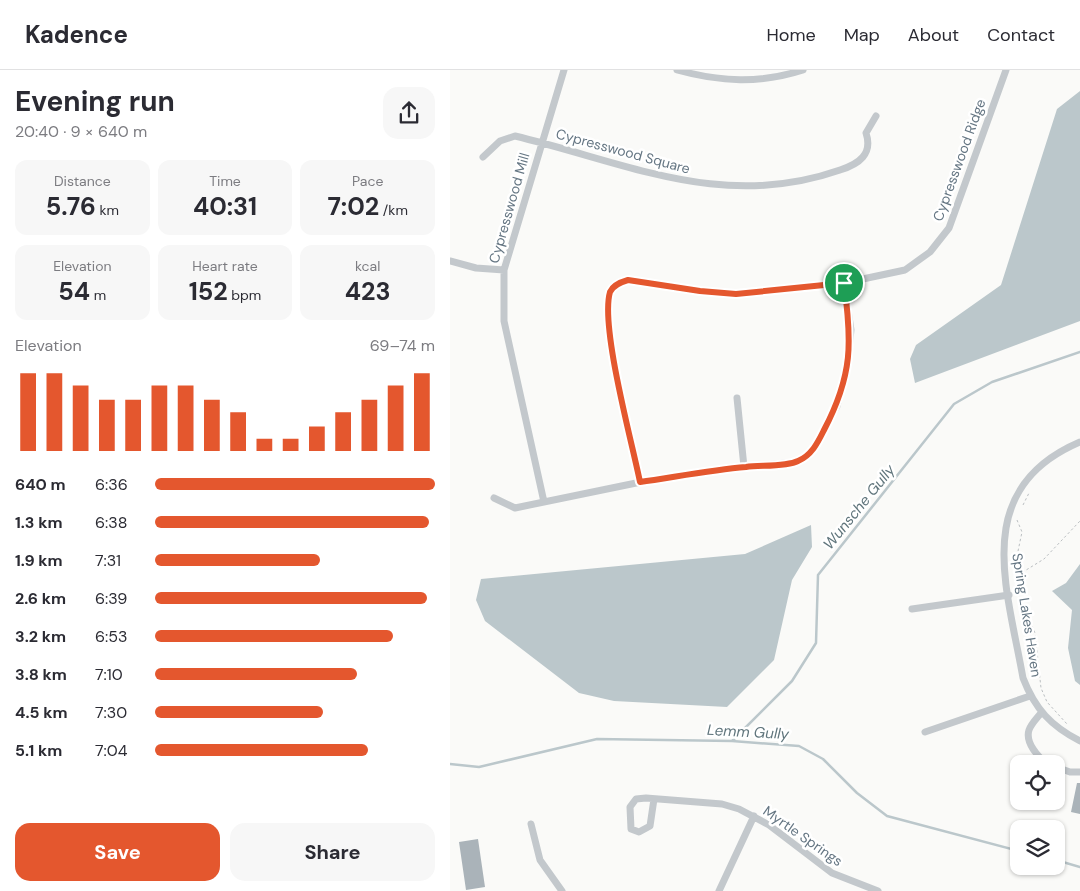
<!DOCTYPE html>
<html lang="en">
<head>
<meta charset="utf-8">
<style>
  body { margin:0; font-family:"DM Sans",sans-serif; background:#f7f7f7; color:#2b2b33; height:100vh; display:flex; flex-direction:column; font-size:19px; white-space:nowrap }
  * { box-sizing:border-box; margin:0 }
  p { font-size:16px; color:#7c7c81 }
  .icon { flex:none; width:28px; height:28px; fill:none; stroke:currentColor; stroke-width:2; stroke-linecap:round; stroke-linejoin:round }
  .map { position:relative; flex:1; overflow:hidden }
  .drawer { display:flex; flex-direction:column; background:#fff; width:450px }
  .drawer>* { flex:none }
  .buttons { position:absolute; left:560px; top:685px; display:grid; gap:10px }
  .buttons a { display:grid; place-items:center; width:55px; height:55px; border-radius:10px; background:#fff; box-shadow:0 1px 4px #0004; font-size:25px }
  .pin { position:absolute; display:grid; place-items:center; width:42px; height:42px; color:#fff; margin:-21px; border:2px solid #fff; border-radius:50%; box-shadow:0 1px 5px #0007 }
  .round { display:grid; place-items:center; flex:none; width:52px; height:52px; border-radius:15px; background:#f7f7f7 }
  .overview { display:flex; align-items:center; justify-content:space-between; height:85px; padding:0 15px }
  h1 { font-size:28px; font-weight:700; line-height:38px }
  .metrics { display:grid; grid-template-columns:repeat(3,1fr); gap:8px; height:85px; padding:5px 15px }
  .metrics div { display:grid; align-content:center; border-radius:12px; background:#f7f7f7; text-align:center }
  .metrics b { font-size:25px; font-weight:700 }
  .metrics small { font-size:14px; font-weight:400 }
  .metrics p { font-size:14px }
  .chart { height:140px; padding:10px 15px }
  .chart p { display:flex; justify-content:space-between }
  .chart svg { width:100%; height:90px; margin-top:5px; stroke:#e4572e; stroke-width:6 }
  .primary-button { display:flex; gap:10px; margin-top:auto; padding:10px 15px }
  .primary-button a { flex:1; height:58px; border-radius:15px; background:#e4572e; color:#fff; font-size:20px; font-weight:700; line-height:58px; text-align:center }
  .primary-button a+a { background:#f7f7f7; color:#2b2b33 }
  ul { padding:0 15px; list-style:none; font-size:16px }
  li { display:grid; grid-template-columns:80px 60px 1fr; align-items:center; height:38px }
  li i { height:12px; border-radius:6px; background:#e4572e }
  header { display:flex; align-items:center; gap:30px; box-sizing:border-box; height:70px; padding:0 25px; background:#fff; border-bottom:1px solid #e1e1e2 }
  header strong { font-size:24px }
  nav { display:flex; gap:28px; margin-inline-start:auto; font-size:18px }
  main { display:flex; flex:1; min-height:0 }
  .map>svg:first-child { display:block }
  .water { fill:#bbc7cb }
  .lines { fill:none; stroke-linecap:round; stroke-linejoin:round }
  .stream { stroke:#bbc7cb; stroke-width:2.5 }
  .building { fill:#aab3b9 }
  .path { stroke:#bbbfc2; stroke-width:1; stroke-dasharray:2.5 2.5; stroke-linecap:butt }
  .minor { stroke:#c3c8cc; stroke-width:7 }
  .route-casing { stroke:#fff; stroke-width:10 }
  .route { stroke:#e4572e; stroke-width:6 }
  .labels { text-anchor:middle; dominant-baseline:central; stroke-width:5; stroke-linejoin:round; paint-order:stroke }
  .street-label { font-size:14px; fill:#657683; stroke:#fff }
  .water-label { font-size:15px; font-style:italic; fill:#60757c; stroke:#fff }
</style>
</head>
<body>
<header>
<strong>Kadence</strong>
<nav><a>Home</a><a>Map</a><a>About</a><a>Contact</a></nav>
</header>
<main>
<section class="drawer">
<div class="overview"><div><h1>Evening run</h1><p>20:40 · 9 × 640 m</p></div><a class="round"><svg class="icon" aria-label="share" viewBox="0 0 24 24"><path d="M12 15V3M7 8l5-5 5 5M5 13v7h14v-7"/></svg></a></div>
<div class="metrics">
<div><p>Distance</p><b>5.76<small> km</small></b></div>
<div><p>Time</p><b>40:31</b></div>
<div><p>Pace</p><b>7:02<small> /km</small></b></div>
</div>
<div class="metrics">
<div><p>Elevation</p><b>54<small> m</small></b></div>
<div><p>Heart rate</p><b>152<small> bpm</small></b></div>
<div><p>kcal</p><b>423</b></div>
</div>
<div class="chart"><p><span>Elevation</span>69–74 m</p>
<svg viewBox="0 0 160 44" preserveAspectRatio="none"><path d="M5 44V6M15 44V6M25 44V12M35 44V19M45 44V19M55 44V12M65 44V12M75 44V19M85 44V25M95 44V38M105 44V38M115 44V32M125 44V25M135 44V19M145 44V12M155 44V6"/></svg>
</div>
<ul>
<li><b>640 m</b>6:36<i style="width:100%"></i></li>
<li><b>1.3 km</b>6:38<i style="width:98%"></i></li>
<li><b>1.9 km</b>7:31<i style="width:59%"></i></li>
<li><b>2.6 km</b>6:39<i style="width:97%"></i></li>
<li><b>3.2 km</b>6:53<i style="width:85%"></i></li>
<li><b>3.8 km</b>7:10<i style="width:72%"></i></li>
<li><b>4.5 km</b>7:30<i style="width:60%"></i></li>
<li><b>5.1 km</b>7:04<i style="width:76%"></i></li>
</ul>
<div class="primary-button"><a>Save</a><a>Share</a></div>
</section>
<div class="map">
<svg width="630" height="821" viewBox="0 0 630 821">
  <rect width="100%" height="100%" fill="#fafaf8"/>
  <path class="water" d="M630 21V251L465 313 460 289 466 275 551 215 607 39Z
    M361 455 362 477 342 510 324 590 277 637 164 631 129 623 35 551 26 530 31 509 295 484Z
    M630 494V615L625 611 618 578 622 540 602 521 616 513Z"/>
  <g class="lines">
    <path class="stream" d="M282 671 342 611 366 573 368 505 504 334 542 312 630 282
      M0 694 29 697 147 669 282 671 349 676 373 689 407 723 437 746 569 781
      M606 790 630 797"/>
  </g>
  <path class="building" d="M627 713H630V744L621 742Z
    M28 769 35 817 16 820 9 772Z"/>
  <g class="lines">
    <path class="path" d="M573 435 579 423
      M567 450 572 462 567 486 569 525 585 563 591 618 597 632 617 654
      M568 505 594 489 630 451"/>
    <path class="minor" d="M227 0C270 12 310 14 353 0
      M33 87 50 71 65 66C178 93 273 141 390 100 409 94 423 84 416 63L426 46
      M0 191 26 198 54 200
      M287 328 294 397
      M630 372C520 419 557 517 573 608 585 639 601 656 630 671
      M191 412C182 373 150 255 160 222 163 215 171 211 178 210L250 221 286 224 394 213 455 200 480 182 499 158 556 0
      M44 428 65 438 191 412 294 397 346 392 358 386 367 373 387 336 397 298 401 260 394 213
      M94 432 54 251V200L114 0
      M462 539 559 525
      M591 643C587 648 581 654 579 660 575 672 588 688 598 694
      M475 662 580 626
      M606 697 620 702H630
      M204 729 200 756 189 762 181 759 180 737 186 729 196 728 272 734 289 739 319 755 382 803 428 821
      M81 754 90 790 112 821
      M269 821 304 746"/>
  </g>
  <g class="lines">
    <defs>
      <path id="route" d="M178 210 250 221 286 224 394 213C402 272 403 305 374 360 368 372 362 385 348 391 336 397 310 395 296 397 261 400 225 407 190 412 182 372 150 256 160 222 163 215 171 212 178 210Z"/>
    </defs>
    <use href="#route" class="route-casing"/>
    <use href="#route" class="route"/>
  </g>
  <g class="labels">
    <g class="street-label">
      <text transform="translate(173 81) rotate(15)">Cypresswood Square</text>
      <text transform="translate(509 90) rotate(-70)">Cypresswood Ridge</text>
      <text transform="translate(59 138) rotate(-74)">Cypresswood Mill</text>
      <text transform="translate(577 545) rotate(81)">Spring Lakes Haven</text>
      <text transform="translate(353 766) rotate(35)">Myrtle Springs</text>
    </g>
    <g class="water-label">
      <text transform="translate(409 437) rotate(-51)">Wunsche Gully</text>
      <text transform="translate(298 662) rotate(3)">Lemm Gully</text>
    </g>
  </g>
</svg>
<div class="buttons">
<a><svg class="icon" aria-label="locate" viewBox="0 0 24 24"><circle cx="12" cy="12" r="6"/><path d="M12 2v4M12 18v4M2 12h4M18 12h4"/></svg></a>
<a><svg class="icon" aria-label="layers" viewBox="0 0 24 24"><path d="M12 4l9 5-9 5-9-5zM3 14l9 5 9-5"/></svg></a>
</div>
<div class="pin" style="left:394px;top:213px;background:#1e9e55"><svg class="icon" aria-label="arrive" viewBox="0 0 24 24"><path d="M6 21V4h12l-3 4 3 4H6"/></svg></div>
</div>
</main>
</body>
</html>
